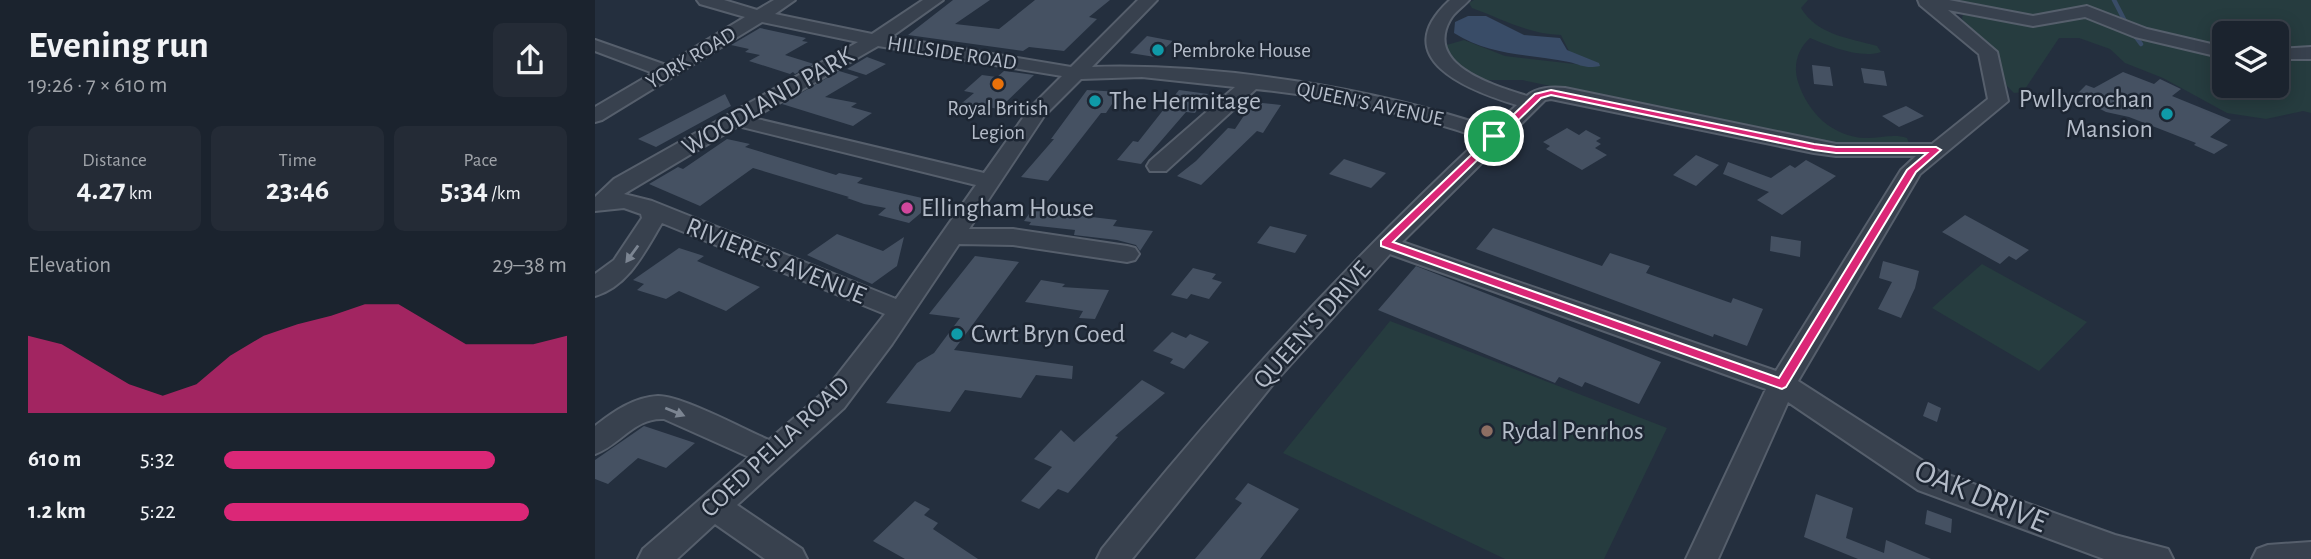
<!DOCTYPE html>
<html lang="en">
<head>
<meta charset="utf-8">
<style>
  body { margin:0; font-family:"Alegreya Sans",sans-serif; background:#242b36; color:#f1f3f6; height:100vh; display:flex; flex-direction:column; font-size:26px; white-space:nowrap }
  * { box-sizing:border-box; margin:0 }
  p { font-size:23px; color:#a0a4aa }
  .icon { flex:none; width:38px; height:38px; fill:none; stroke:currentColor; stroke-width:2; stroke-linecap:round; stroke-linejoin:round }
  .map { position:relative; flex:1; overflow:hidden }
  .sheet { display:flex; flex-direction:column; background:#1b232e; width:595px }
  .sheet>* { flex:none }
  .buttons { position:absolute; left:1617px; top:21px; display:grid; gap:14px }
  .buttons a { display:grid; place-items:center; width:77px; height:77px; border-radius:10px; background:#1b232e; box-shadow:0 4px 18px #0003,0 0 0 2px #39404a; font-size:35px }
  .pin { position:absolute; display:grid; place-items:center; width:60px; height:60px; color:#fff; margin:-30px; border:4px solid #fff; border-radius:50%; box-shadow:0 2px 7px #0007 }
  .round { display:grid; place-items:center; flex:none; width:74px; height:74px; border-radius:10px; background:#242b36 }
  .headline { display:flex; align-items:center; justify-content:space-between; height:119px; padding:0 28px }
  h1 { font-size:38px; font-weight:700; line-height:52px }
  .metrics { display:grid; grid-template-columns:repeat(3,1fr); gap:10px; height:119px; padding:7px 28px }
  .metrics div { display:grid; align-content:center; border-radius:10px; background:#242b36; text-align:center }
  .metrics b { font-size:30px; font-weight:700 }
  .metrics small { font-size:19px; font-weight:400 }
  .metrics p { font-size:19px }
  .chart { height:196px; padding:14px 28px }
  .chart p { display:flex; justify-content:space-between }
  .chart svg { width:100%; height:126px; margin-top:7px; fill:#db2777; opacity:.7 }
  ul { padding:0 28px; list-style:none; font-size:23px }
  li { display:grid; grid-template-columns:112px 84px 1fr; align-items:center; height:52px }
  li i { height:18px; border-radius:9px; background:#db2777 }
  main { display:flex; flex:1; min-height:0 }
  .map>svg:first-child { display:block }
  .green { fill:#263c3f }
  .water { fill:#394c67 }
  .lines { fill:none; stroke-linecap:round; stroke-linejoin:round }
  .stream { stroke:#394c67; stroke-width:4.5 }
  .building { fill:#455162 }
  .minor-casing { stroke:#565f6c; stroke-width:4 }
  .minor { fill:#38414e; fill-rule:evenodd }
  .oneway { fill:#7c8592 }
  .route { fill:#db2777; stroke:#fff; stroke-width:2; fill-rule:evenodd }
  .culture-dot { fill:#0f9aa8; stroke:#1d2633; stroke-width:2.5 }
  .food-dot { fill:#e8710a; stroke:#1d2633; stroke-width:2.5 }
  .hotel-dot { fill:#d1479c; stroke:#1d2633; stroke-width:2.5 }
  .education-dot { fill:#8d6e63; stroke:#1d2633; stroke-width:2.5 }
  .labels { text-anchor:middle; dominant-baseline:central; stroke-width:5; stroke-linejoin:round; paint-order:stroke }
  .far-poi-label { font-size:21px; fill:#b4bcc9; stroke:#1d2633; text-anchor:start }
  .far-street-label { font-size:21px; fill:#b4bcc9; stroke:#1d2633 }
  .poi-label { font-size:26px; fill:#b4bcc9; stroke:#1d2633; text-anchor:start }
  .street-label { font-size:26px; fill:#b4bcc9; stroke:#1d2633 }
  .near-street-label { font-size:32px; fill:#b4bcc9; stroke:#1d2633 }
</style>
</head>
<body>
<main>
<section class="sheet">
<div class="headline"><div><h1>Evening run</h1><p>19:26 · 7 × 610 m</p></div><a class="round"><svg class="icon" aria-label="share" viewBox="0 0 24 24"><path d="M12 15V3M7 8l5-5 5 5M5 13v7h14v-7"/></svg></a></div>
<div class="metrics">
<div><p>Distance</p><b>4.27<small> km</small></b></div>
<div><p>Time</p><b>23:46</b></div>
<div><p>Pace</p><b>5:34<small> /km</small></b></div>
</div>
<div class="chart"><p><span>Elevation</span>29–38 m</p>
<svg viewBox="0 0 160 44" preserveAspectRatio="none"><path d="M0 44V17L10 20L20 27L30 34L40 38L50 34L60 24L70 17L80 13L90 10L100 6L110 6L120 13L130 20L140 20L150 20L160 17V44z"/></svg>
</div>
<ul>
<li><b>610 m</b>5:32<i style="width:79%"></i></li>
<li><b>1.2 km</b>5:22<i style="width:89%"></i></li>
</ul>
</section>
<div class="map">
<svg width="1716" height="559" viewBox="0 0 1716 559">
  <rect width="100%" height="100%" fill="#242f3e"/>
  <path class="green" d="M879 0H1213L1206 8C1222 35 1254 38 1282 46L1286 52C1265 59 1234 46 1215 38 1202 50 1198 66 1203 82 1213 113 1237 136 1269 138 1284 139 1298 133 1312 138L1314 143 1261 146 1230 143 927 80H869L841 48 869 40 910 56 997 66 975 53 966 35C933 34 907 19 877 8L874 3Z
    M1326 0H1716V53L1682 54V33H1629V52L1546 33 1492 11 1438 21Z
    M1368 14 1441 24 1493 16 1574 45 1629 56V86H1682V59L1716 58V113L1708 111 1671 119 1632 113 1568 78 1530 63 1515 49 1484 38H1464L1428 92 1419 93 1412 86 1400 53 1367 19Z
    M1387 264 1492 322 1444 371 1337 308Z
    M795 321 1072 428 1009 559H910L688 453Z"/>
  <path class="water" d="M873 16H891L929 35 965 38 972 50 1004 63 1005 66C991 69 986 65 974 62 934 54 895 56 859 33L860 22Z"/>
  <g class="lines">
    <path class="stream" d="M1519 0 1532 25
      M1538 33 1546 44"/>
  </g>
  <path class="building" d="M358 0H395L360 24 404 29 440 0H515L494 17 502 19 469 51 434 47 428 51 313 35Z
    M165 28 211 38 207 41 213 42 190 55 219 64 200 74 198 72 195 74 154 61 165 55 150 52 154 49 136 45Z
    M552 36 578 41 560 57 535 53Z
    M272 57 291 64 271 75 252 69Z
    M1217 65 1235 67 1238 86 1219 84Z
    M1266 68 1289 71 1292 86 1269 83Z
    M244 71 264 77 230 97 262 103 256 107 277 113 258 126 187 104Z
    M409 71 439 75 404 109 367 103 379 93 369 91 387 75 402 77Z
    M1528 72 1559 84 1565 79 1586 89 1577 96 1636 120 1615 137 1633 145 1619 154 1599 145 1601 143 1534 117 1511 112 1480 96 1491 85 1499 88Z
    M492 90 525 92 511 113H506L453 181 426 177 459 139H456Z
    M584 90 613 94 600 113 591 112 546 164 522 160 538 141 543 142Z
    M130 94 136 106 61 147 43 139Z
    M658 102 686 105 668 133 662 131 606 185 582 176 601 161 633 128 640 129Z
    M1311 106 1329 116 1304 127 1287 116Z
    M972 128 984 135 991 130 1006 138 1001 141 1006 144 1000 148 1012 155 987 170 951 149 955 146 948 142Z
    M132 139 155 144 150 147 241 175 244 173 268 178 262 183 340 201 314 223 283 215 291 208 269 204 252 198 254 197 158 168 105 206 54 184 83 167 88 169Z
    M1101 155 1124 165 1101 186 1078 175Z
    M749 159 791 173 776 188 734 174Z
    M1211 160 1241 176 1187 215 1162 200 1174 192 1128 174 1133 162 1176 178 1195 165 1200 168Z
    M441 204 468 206 463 213 522 220 518 226 558 231 545 251 541 245 522 240 479 235 480 230 434 225 436 222 429 221Z
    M1370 215 1434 250 1421 260 1414 256 1405 264 1347 232Z
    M675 226 712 235 700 253 662 243Z
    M898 228 1007 266 1015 253 1055 266 1051 273 1136 303 1138 298 1168 309 1152 346 1119 334 1118 337 881 249Z
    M242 234 288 251 309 237 302 266 277 284 212 255Z
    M1176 236 1206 241 1205 257 1175 251Z
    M84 248 109 256 102 261 165 287 131 311 84 291 71 299 42 290 49 284 38 280Z
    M380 256 424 262 359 350 478 366 477 379 441 375 426 398 370 390 355 412 291 403 322 363 339 353 365 318 334 314Z
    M1288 261 1324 271 1320 288 1306 318 1283 309 1297 282 1284 278Z
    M821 266 1066 362 1044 404 990 382 987 387 964 377 960 383 783 310Z
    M598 268 621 274 617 279 627 282 614 299 596 294 592 299 576 295Z
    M446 280 470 284 467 287 514 290 500 319 484 318 488 311 430 302Z
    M577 332 591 338 595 334 614 342 589 369 575 363 578 359 558 351Z
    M547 380 570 393 520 436 523 437 473 493 463 489 444 509 426 501 457 467 439 459 466 430 479 442Z
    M1333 402 1346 408 1342 422 1328 416Z
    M49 426 100 443 71 468 43 458 13 484 0 479V460Z
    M653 483 704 509 665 559H600L647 503 640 499Z
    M1221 494 1258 508 1251 538 1289 553 1291 540 1336 559H1263L1209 537Z
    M320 501 335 509 329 515 343 523 338 529 383 559H310L278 541Z
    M1332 510 1357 519 1356 533 1330 524Z"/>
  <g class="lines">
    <defs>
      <path id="minor" d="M102 0H129L162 10 179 0H200L180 14 277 34 328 0H348L296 37 476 67 543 0H562L497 67C623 63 778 88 897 128L922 105C872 90 791 58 855 0H874C868 7 859 12 855 20 829 66 901 86 932 96 942 87 957 87 970 88L1241 144H1337L1393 99 1384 54 1325 5 1323 0H1354L1438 16 1492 6 1552 29 1629 47V58L1540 37 1490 17 1438 26 1353 10 1402 52 1413 101 1325 174 1203 381 1345 472 1520 535 1573 549 1578 559H1509L1323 490 1193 402 1123 559H1091L1171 389 795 254 678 384 537 559H502L507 549C624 403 749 266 886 138 814 113 737 97 661 89L571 171H555L552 166 555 161 640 87 547 77 486 79 449 116 374 229H418L532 246 540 248 544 254 540 260 532 262 418 245 364 244 297 344 249 408 142 505 207 549 212 559H170L120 524 82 559H43L48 549 154 457 69 419C40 417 25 445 0 454V426C18 412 39 397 63 396 88 396 148 429 174 440L229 392 290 314 67 223C50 251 34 286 0 296V274L19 260 47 218 46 214 29 208 0 211V197L19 179 263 42 167 22 7 120 0 122V107L58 73 0 51V40L71 65 150 17 105 4ZM283 46 467 76 435 108 389 173 158 118ZM956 99 1219 153 1241 156H1321L1306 170 1181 371 807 242 950 100ZM143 126 381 185 301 299 57 201 29 194Z
        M1716 47V59H1682V49Z
        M1716 542V559H1657L1662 549 1673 545Z"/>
    </defs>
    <use href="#minor" class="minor-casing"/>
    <use href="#minor" class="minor"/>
  </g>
  <defs><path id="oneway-solid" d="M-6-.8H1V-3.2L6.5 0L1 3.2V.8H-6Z" transform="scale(1.75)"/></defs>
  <g class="oneway">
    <use href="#oneway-solid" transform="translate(37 254) rotate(126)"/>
    <use href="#oneway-solid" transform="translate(80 412) rotate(22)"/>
  </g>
  <path class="route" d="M956 90 1219 144 1241 147H1341L1346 150 1321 172 1191 387 1187 389 786 246V241L940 94ZM956 95 1219 150 1241 153H1332L1312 170 1184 378 798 242 946 98Z"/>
  <g class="culture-dot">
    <circle cx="563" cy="50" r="7"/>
    <circle cx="500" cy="101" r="7"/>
    <circle cx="1572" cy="114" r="7"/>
    <circle cx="362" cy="334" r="7"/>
  </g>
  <circle class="food-dot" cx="403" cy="84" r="7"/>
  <circle class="hotel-dot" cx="312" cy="208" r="7"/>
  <circle class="education-dot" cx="892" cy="431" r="7"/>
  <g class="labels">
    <g class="far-poi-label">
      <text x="577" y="50">Pembroke House</text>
      <text x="403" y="108" text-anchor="middle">Royal British<tspan x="403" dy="24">Legion</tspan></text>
    </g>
    <g class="far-street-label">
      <text transform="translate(357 53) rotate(9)">HILLSIDE ROAD</text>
      <text transform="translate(96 58) rotate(-31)">YORK ROAD</text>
      <text transform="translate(775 104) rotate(12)">QUEEN'S AVENUE</text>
    </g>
    <g class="poi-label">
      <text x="1558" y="99" text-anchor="end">Pwllycrochan<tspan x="1558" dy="30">Mansion</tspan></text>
      <text x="514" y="101">The Hermitage</text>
      <text x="326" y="208">Ellingham House</text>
      <text x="376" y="334">Cwrt Bryn Coed</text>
      <text x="906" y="431">Rydal Penrhos</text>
    </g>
    <g class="street-label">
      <text transform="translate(173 101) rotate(-30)">WOODLAND PARK</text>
      <text transform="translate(181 261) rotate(22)">RIVIERE'S AVENUE</text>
      <text transform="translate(717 325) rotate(-48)">QUEEN'S DRIVE</text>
      <text transform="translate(180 447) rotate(-43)">COED PELLA ROAD</text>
    </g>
    <g class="near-street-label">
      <text transform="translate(1386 496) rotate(23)">OAK DRIVE</text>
    </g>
  </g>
</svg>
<div class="buttons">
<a><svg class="icon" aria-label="layers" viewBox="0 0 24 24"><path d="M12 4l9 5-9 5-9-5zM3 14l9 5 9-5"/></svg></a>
</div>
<div class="pin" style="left:899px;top:136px;background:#1e9e55"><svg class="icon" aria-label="arrive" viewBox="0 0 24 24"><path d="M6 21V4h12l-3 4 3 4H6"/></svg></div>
</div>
</main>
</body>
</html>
